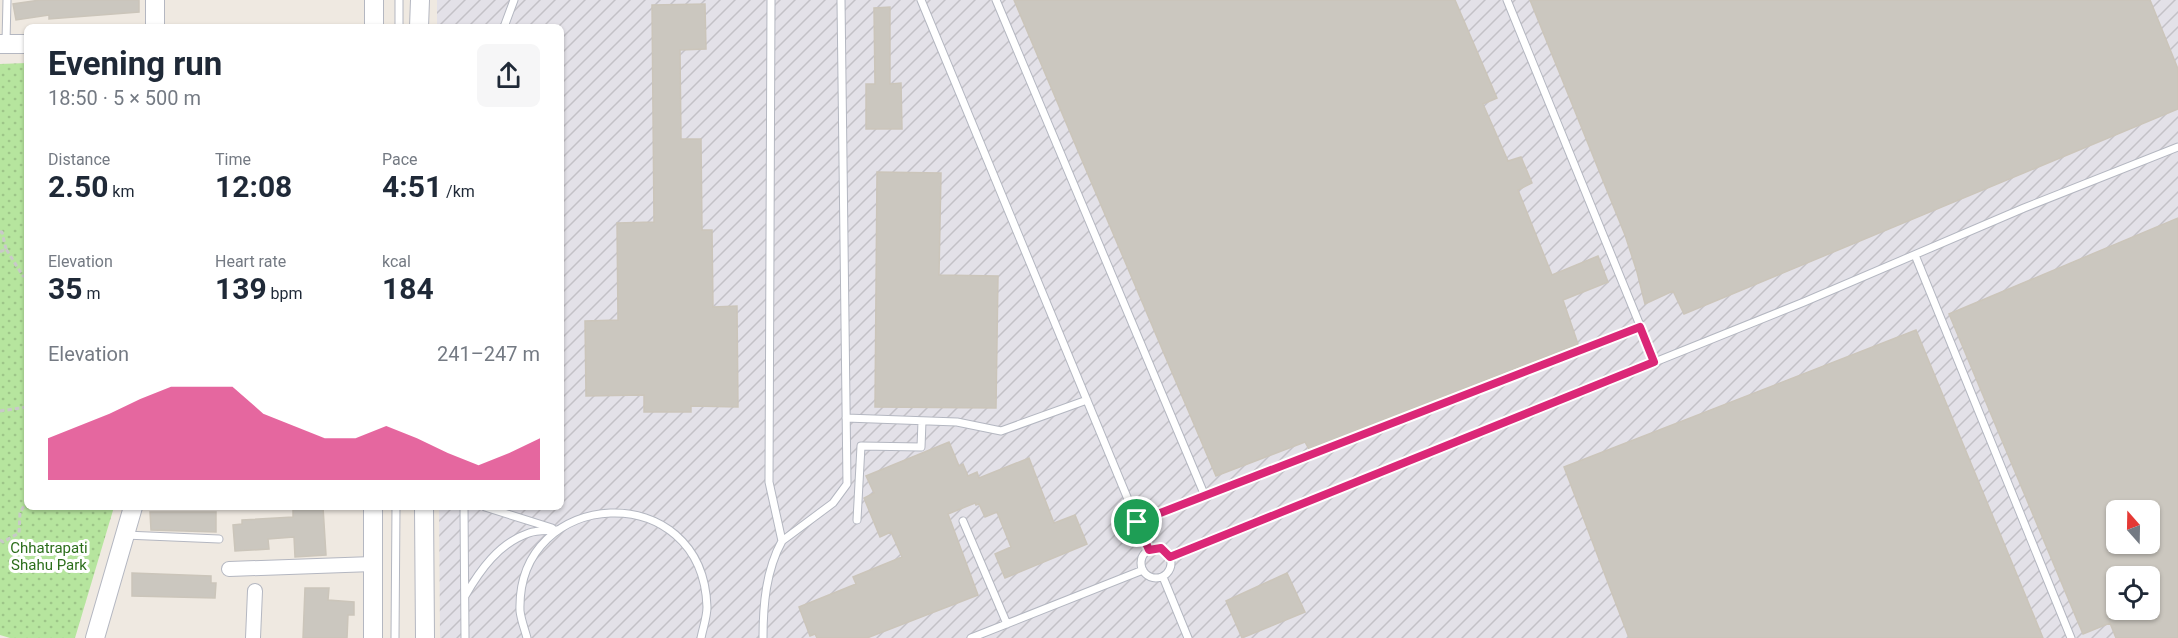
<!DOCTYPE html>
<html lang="en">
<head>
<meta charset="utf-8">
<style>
  body { margin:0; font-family:Roboto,sans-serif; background:#f6f6f7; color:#1f2937; height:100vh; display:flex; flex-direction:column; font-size:22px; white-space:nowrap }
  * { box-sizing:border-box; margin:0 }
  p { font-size:20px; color:#747a83 }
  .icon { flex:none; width:33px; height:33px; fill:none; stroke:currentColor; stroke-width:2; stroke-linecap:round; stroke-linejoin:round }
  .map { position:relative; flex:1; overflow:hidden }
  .sheet { position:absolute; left:24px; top:24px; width:540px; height:486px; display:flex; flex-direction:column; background:#fff; border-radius:9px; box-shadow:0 2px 4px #0004 }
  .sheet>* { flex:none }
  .needle { width:39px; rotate:340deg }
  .buttons { position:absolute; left:2106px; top:500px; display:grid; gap:12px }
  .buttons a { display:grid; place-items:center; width:54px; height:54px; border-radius:9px; background:#fff; box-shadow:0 2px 4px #0004; font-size:30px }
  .pin { position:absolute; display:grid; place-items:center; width:51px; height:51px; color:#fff; margin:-26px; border:3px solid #fff; border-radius:50%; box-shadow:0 2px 6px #0007 }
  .round { display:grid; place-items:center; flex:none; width:63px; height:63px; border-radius:9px; background:#f6f6f7 }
  .headline { display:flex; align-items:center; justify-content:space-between; height:102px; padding:0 24px }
  h1 { font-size:33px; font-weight:700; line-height:45px }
  .metrics { display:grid; grid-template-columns:repeat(3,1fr); gap:9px; height:102px; padding:6px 24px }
  .metrics div { display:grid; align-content:center }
  .metrics b { font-size:30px; font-weight:700 }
  .metrics small { font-size:16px; font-weight:400 }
  .metrics p { font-size:16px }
  .chart { height:168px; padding:12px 24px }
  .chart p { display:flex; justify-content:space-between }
  .chart svg { width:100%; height:108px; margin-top:6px; fill:#db2777; opacity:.7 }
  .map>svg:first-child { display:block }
  .industrial { fill:url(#industrial-furrows); fill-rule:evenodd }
  .park { fill:url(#park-dots) }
  .building { fill:#cbc7bf; stroke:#cbc5ba; stroke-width:1.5; fill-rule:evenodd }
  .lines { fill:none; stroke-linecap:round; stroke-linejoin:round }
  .lane-casing { stroke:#b4b7c1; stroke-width:9 }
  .street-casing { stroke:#b4b7c1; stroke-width:16 }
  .secondary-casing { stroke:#b4b7c1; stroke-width:20 }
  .path { stroke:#c9c9c9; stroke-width:3; stroke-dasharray:4.5 3; stroke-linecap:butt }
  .lane { stroke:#fff; stroke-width:7 }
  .street { stroke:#fff; stroke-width:14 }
  .secondary { stroke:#fff; stroke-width:18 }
  .route-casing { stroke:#fff; stroke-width:12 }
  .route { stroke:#db2777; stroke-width:8 }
  .labels { text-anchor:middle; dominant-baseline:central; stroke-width:6; stroke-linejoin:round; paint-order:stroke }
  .park-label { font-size:15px; fill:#2c6e1b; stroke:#fff }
</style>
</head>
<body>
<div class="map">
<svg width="2178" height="638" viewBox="0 0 2178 638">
  <defs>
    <pattern id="industrial-furrows" width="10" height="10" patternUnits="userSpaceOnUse" patternTransform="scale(1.5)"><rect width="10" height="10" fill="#e3e1e8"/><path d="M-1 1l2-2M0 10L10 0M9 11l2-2" fill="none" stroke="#c3c1c7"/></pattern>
    <pattern id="park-dots" width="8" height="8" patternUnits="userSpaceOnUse" patternTransform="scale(1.5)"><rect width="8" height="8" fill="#b6e59e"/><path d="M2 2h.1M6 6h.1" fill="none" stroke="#9dc588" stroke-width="1.8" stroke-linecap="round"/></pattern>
  </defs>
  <rect width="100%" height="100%" fill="#efe9e1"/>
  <path class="industrial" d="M437 0H2178V638H440L439 507H561V27H437ZM2116 510H2150V543H2116ZM2116 576H2150V609H2116Z"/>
  <path class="park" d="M27 63V507H114L75 638H10L0 635V64Z"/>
  <path class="building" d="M40 0H139V12L49 19V15L16 20 13 4Z
    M1014 0H1455L1497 98 1483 104 1508 161 1521 157 1532 183 1518 190 1552 275 1598 256 1608 282 1563 300 1578 344 1309 449 1305 442 1216 476Z
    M1530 0H2150L2178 69V109L1684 314 1673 291 1645 304 1637 272 1625 235Z
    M705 4 706 49 680 50 681 139H701L702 230H712L713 307 737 306 738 407 691 406V412H644V395L586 396 585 321 618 320 617 223 654 222 652 5Z
    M890 7V84L901 83 902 129H866V84H875L874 8Z
    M877 172 941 173 939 275 998 276 996 408 875 407Z
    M2178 218V638H2116L2110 623 2083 634 1949 314ZM2116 510H2150V543H2116ZM2116 576H2150V609H2116Z
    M1916 330 2043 638H1629L1564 467Z
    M949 442 959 466 963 464 968 476 977 472 979 478 1029 458 1054 523 1075 515 1087 544 1005 578 995 554 1011 547 997 512 985 517 979 504 976 505 975 503 948 514 978 595 867 638H817L815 634 810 636 799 607 856 584 853 577 902 557 891 532 880 537 864 498 874 493 866 476Z
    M293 507H323L326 555 295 557 294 537 268 539 269 549 235 551 233 525 242 524V520L293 517Z
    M150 512H216V532L151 530Z
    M132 573 211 576V583H216L215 598 132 596Z
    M1287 573 1305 612 1242 638 1226 601Z
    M305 588H329L328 600 354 602V615H348L347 638H303Z"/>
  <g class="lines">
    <defs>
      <path id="lane" d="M399 0V27
        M771 0 769 482 782 541 833 503 847 484 841 0
        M921 0 1149 550
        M996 0 1205 496
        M1507 0 1655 362
        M504 27 514 0
        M6 42 7 0
        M1915 255 2071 638
        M846 418 957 422 1001 431 1087 400
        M464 507 465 638
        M485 507 552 528
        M857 520 861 446 921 447 922 421
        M963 521 1007 624
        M1137 522 1640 327
        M125 535 219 539
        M1141 563a15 15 0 1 1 30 0a15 15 0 1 1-30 0Z
        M1170 557 1804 302 2024 208 2178 147
        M1163 577 1188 638
        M465 596C480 570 499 543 529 533 537 530 548 531 557 530
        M395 638 396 507
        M527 638C525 630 521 620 520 611 516 486 703 476 707 607 707 617 703 628 701 638
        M763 638C763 605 766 570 782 541
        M971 638 1143 570"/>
      <path id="street" d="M229 569 373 564
        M253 638 255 591"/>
      <path id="secondary" d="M155 27V0
        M374 27V0
        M419 27 420 0
        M0 44H27
        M424 507 425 638
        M95 638 133 507
        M373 638V507"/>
    </defs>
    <use href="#lane" class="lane-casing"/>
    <use href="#street" class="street-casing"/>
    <use href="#secondary" class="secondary-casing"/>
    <path class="path" d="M0 232H2L6 249
      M0 252 6 249 23 276H27
      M0 411 27 407
      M0 540 3 542 19 533 20 513 27 500"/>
    <use href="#lane" class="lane"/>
    <use href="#street" class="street"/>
    <use href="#secondary" class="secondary"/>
  </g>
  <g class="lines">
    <defs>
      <path id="route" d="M1640 327 1654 362 1170 557 1161 548 1149 550 1137 522Z"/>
    </defs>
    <use href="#route" class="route-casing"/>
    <use href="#route" class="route"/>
  </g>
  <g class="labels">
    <g class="park-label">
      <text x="49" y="548">Chhatrapati<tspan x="49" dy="17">Shahu Park</tspan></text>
    </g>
  </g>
</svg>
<div class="buttons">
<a><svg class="needle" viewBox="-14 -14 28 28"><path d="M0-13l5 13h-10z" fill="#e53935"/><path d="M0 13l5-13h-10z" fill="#747a83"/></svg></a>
<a><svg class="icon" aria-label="locate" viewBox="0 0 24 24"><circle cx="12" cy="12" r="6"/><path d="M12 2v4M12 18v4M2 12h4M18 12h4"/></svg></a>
</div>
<div class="pin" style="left:1137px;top:522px;background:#1e9e55"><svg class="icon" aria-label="arrive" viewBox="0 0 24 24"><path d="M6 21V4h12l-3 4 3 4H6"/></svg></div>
<section class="sheet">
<div class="headline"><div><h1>Evening run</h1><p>18:50 · 5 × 500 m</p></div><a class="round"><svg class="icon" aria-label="share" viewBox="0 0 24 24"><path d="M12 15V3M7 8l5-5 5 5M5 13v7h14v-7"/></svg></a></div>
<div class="metrics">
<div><p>Distance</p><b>2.50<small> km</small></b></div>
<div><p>Time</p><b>12:08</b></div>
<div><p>Pace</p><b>4:51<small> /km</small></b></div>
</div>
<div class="metrics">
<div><p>Elevation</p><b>35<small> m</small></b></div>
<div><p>Heart rate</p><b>139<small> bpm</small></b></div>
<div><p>kcal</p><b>184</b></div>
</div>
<div class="chart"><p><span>Elevation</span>241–247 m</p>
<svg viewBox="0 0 160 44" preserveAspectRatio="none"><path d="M0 44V27L10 22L20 17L30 11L40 6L50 6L60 6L70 17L80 22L90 27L100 27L110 22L120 27L130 33L140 38L150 33L160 27V44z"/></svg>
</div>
</section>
</div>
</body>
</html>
